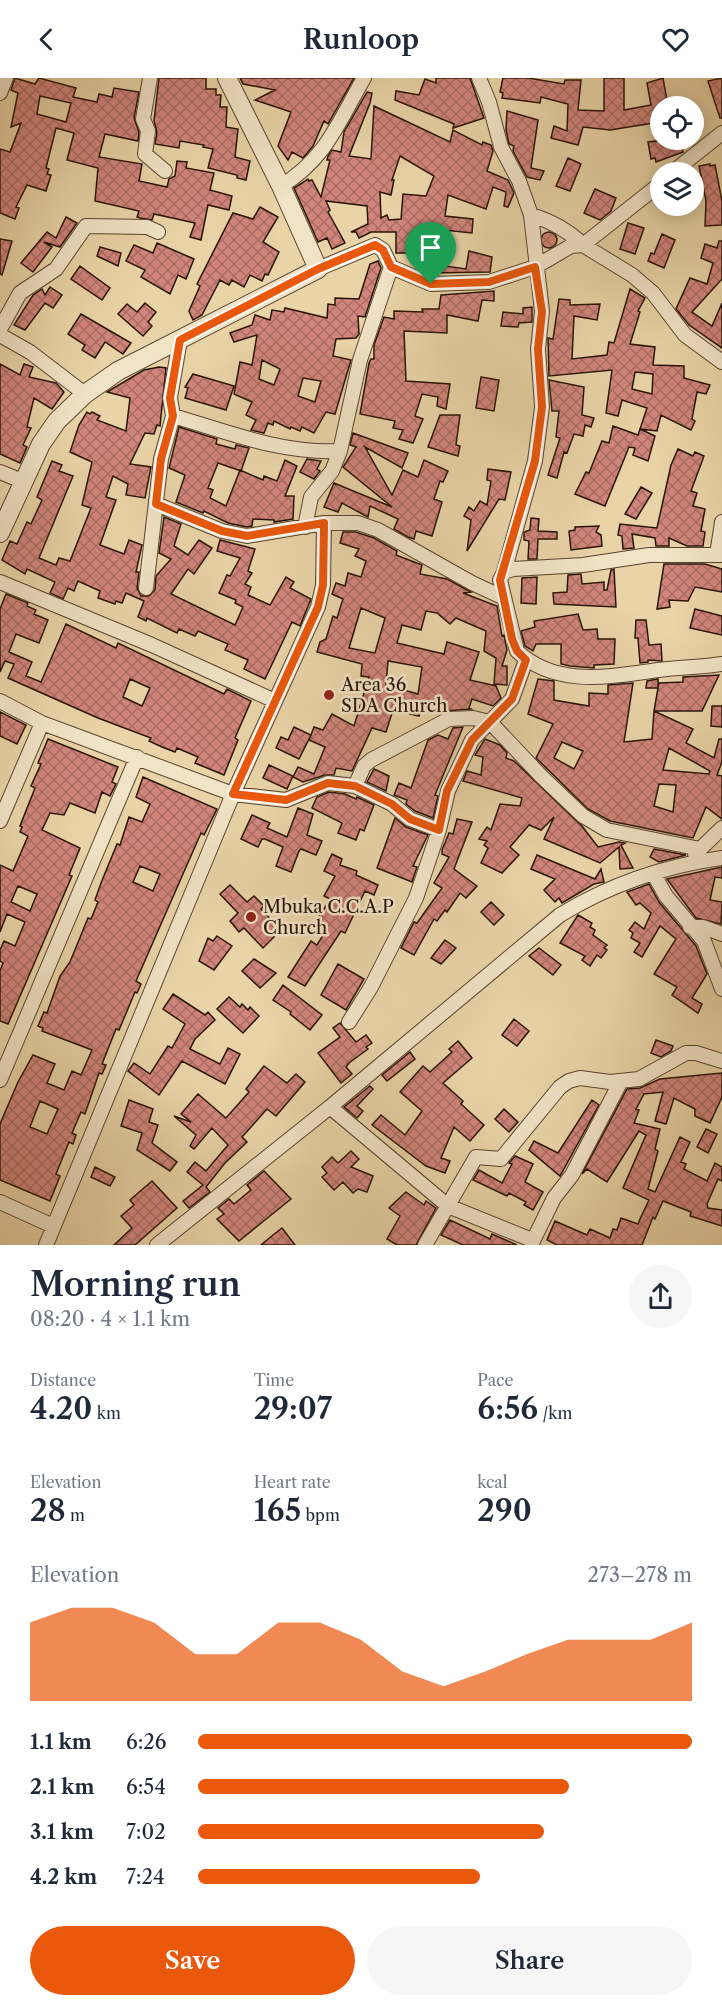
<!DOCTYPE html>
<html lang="en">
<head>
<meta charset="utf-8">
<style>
  body { margin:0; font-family:"Libre Caslon Text",serif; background:#f6f6f7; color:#1f2937; height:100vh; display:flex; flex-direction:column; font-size:22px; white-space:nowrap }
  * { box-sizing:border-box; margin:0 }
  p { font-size:20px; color:#747a83 }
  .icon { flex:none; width:33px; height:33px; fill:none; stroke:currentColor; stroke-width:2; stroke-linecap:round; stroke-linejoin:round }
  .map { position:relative; height:1167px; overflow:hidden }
  .drawer { display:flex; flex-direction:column; background:#fff; flex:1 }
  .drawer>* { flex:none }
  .controls { position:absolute; left:650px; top:18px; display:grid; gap:12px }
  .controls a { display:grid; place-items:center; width:54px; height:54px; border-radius:50%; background:#fff; box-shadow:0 3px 15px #0003; font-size:30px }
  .pin { position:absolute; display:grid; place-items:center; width:51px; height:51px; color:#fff; margin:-62px -26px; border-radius:50% 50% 50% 0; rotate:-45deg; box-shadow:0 0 6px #0007 }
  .pin .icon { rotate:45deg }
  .round { display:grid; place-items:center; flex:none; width:63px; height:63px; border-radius:32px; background:#f6f6f7 }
  .head { display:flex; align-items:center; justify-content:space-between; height:102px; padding:0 30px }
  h1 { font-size:33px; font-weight:600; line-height:45px }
  .metrics { display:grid; grid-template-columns:repeat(3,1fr); gap:9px; height:102px; padding:6px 30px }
  .metrics div { display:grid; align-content:center }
  .metrics b { font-size:30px; font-weight:600 }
  .metrics small { font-size:16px; font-weight:400 }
  .metrics p { font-size:16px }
  .chart { height:168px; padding:12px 30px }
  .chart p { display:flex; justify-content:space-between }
  .chart svg { width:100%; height:108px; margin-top:6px; fill:#ea580c; opacity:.7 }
  .primary-button { display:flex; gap:12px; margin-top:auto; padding:12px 30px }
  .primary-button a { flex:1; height:69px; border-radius:36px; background:#ea580c; color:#fff; font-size:24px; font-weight:600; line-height:69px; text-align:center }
  .primary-button a+a { background:#f6f6f7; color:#1f2937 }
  ul { padding:0 30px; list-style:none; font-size:20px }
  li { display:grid; grid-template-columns:96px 72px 1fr; align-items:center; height:45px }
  li i { height:15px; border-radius:8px; background:#ea580c }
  header { display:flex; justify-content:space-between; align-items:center; height:78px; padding:0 30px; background:#fff; font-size:27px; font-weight:600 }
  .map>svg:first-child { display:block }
  .building { fill:url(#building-cross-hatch); stroke:#291408; stroke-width:1.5; fill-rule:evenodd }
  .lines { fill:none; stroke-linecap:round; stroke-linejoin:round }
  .minor-casing { stroke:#594430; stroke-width:16 }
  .tertiary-casing { stroke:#594430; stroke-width:20 }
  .minor { stroke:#f1e3c6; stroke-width:14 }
  .tertiary { stroke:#f1e3c6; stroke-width:18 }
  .route-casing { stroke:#fff; stroke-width:12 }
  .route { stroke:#ea580c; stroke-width:8 }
  .poi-dot { fill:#8f2418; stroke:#f1e3c6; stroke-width:2 }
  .labels { text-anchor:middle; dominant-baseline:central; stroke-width:5; stroke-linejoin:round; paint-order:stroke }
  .poi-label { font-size:18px; fill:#291408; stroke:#f1e3c6; text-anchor:start }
</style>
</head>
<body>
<header><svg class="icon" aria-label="back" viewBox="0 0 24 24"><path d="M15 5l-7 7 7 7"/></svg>Runloop<svg class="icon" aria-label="heart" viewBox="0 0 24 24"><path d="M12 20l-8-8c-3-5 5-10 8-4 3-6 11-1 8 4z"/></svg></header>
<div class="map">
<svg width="722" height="1167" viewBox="0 0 722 1167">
  <defs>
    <pattern id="building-cross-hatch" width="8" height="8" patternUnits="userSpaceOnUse" patternTransform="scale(1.5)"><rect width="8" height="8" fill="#d1857b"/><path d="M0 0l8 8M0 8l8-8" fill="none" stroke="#aa6c63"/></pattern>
  </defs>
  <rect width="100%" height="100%" fill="#e9d4a7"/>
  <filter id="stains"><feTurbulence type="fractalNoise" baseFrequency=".00333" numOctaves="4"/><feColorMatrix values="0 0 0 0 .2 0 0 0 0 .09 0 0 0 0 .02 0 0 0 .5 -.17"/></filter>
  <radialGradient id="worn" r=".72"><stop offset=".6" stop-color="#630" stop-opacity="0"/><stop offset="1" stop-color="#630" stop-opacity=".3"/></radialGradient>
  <path class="building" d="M15 0 35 6 39 0 76 10 73 19 97 24 99 16 112 19 114 10 139 14 134 40 139 54 138 63 105 56 99 79 142 86 139 103 167 109 169 101 175 98 177 83 187 84 186 90 214 95 210 112 232 118 229 132 208 127 201 162 190 159 195 145 154 136 152 142 140 140 137 139 139 133 95 123 98 90 67 82 74 55 56 50 46 90 49 91 47 96 51 97 46 113 27 107 16 129 19 130 15 141 0 135V71L10 74 21 45 11 49 18 15 11 12ZM40 18 71 25 66 44 37 36Z
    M159 0H206V11H216V17H221L220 29H227L226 49 238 51 235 79 250 83 246 102 237 100V97L208 90 213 71 203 69 204 67 180 63 179 70 155 66 157 54 154 43Z
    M240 0H354L328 46 324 43 313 68 303 80 292 74 288 82 278 68 291 34 255 22 275 12 243 6Z
    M436 0H470L484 40 453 50 454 46 395 22 396 13 419 17 425 1 436 5Z
    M503 0H528L564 6 565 2H581L578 32 604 33V0H624V32L651 27 647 5 663 0 668 28H660V50H654V45L610 52 583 49 578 67 551 60 554 48 567 53 568 26 541 19 540 25 502 20 503 15 500 14Z
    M722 0V40H720L708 3Z
    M367 14 372 15 370 25 349 78 371 81 374 28 450 64 453 52 482 67 483 64 491 67 493 73 487 93 508 102 514 115 508 129 504 128 506 114 493 109 486 131 448 117 445 138 473 141 472 155 434 151 432 167 407 165V175H396V154H371L359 160 356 154H351L368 146 367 128 326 123 330 132 328 134 345 165 332 171 327 160 318 164 294 110 308 101 309 103 312 102 321 119 330 82H327L328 78 332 72 341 74 344 54ZM400 78 434 98 426 118 403 116 401 141 389 142 387 137 381 140 380 114 391 117 394 102H392Z
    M507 33 538 42 531 90 544 93 540 102 527 99 513 73 514 68 509 66 506 52Z
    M665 62H680L683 74 656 84 655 80 651 81 648 64Z
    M568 80 581 86 570 113 556 108Z
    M710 86V88L715 87 722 123V147L705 148 706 123 699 88Z
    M595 111 616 120 611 133 600 142 584 135Z
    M260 129 278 139 263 164 279 174 268 197 265 196 262 203 250 197 244 209 232 202 229 207 220 202 202 237 193 242 189 233 200 208 197 206 233 135 253 141Z
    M66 139 77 145 60 169 44 164 52 169 33 194 21 185 47 154 56 160Z
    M628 145 644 150 635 176 620 171Z
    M541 162a8 8 0 1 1 16 0a8 8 0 1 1-16 0Z
    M662 156 675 162 664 190 648 183 651 175 654 176Z
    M0 161 12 163 2 197 0 196Z
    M719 163H722V201L692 234 712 248 722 225V270L689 247 676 231 690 200 707 206 713 185 701 180 705 166 717 170Z
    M157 165 194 181 186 201 178 197 170 216 141 199 145 192 126 183 134 167 153 175Z
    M100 169 121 175 118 188 97 178Z
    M469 173 492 179 490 194 430 195 431 186 466 191Z
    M378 183 381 190 365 239 358 238 359 256 356 260 336 261 333 278 351 282 335 336 326 334 314 355 302 349 300 353 291 349 290 351 274 343 273 347 268 345 264 355 251 352 256 342 246 337 252 324 234 316 240 284 252 287 257 257 234 264 230 255 252 247 255 237 270 242 272 232 284 234 285 230 327 240 328 226 335 227V220L359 221 370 186ZM262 282 280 291 274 307 259 301ZM303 300 321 303 315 324 298 318Z
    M80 188 110 210 102 222 71 201Z
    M50 209 62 217 53 230 45 225 25 252 14 247 33 217 42 211 45 217Z
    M630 211 645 220 638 233 640 234 630 266 655 269 653 287 684 288V300L710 307 706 316 697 314 692 341 695 343 691 352 661 337 657 353 640 351 647 330 622 322 618 338 606 335 612 292 549 298 548 260 553 261 559 221 570 222V227L600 226 597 242 574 238 572 281 607 277 609 264 614 265ZM635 294 653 296 652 316 632 311Z
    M494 213V223L482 222 478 243 447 237V255L404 253 406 303 450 306 446 331 437 328 438 319 422 316 415 338 423 341 413 365 399 361 403 352 393 350 395 343 360 336 369 285 371 281H374V267L384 239 394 241V233L423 234 422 231H439L441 217Z
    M145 225 156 234 148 244 152 248 143 258 118 236 127 226 137 234Z
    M532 229V244L519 245 518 249 501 248 503 234 523 236V230Z
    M81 236 131 265 123 276 105 264 95 280 82 272 85 267 68 256Z
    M0 286 20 297 24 286 33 289 29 299 56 305 64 314 52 331 34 320 27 349 31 350 23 367 27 369 20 385 0 376Z
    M159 289 166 290 160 348 157 347 154 356 145 355 130 386 151 389 145 420 126 417 128 406 113 398 106 419 116 422 100 467 124 476 129 462 142 467 136 494H139L137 510 141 518H149L155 512 156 498 171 481 159 475 164 439 181 446 174 468 188 477 199 462 212 470 194 496 188 491 171 516 235 547 243 529 235 525 236 522 219 515 227 497 230 498 240 480 217 473 220 462 255 471 248 493 252 495 245 506 251 509 248 517 270 527 286 499 294 504 290 510 311 521 300 548 292 544 265 601 244 591 248 582 225 572 228 566 198 553 195 558 179 551 177 555 147 540 146 543 138 539 144 523 126 515 122 525 116 523 115 526 98 520 100 513 78 503 74 513 68 510 63 521 50 515 55 504 27 491 25 496 2 482 10 463 17 466 27 444 31 446 42 422 37 419 52 383 62 387 59 393 73 398 39 480 56 487 59 480 70 483 91 430 82 427 92 384 70 374 79 347 87 334 90 336 92 334 100 338 97 342 126 353 130 320 107 314 144 292Z
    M193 296 234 308 226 332 185 320 188 310 185 309Z
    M481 299 499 302 494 333 476 330Z
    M549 302 584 309 582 337 594 340 591 349 585 347 583 358 574 356 567 375 564 374 557 400 548 397 560 360 556 359 559 333H552Z
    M440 337H460L456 367 460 368 458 378 428 369Z
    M613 348 638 357 640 351 655 358 648 383 633 377 635 370 629 369 605 428 575 416 586 394 589 395 602 363 609 365Z
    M179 349 217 361 216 366 235 371 236 367 249 370 241 393 218 385 208 410 213 412 210 420 226 428 240 392 263 402 264 398 277 403 285 382 297 388 285 418H294L293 441 274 444V442L253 441 252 448 247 449 228 445 204 433 203 435 176 424 185 397 169 390Z
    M353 355 408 375 402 390 365 369 392 417 403 392 418 399 424 382 448 393 443 404 440 403 434 421 442 424 432 458 416 453 414 461 408 459 394 451 398 441 370 428 368 439 342 425 338 434 324 429 334 405 392 429 343 389 356 369 350 367Z
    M678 371 693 378 695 374 704 378 691 413 697 415 693 428 705 431 701 453 705 454 703 468H687L669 460V468H656L655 460 632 456 634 470 623 471 622 458 618 457 620 446 657 450 671 387Z
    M307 381 321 383 317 391 320 393 314 401 300 394Z
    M488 391 511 394 505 422 499 421 467 473 471 442 464 438 469 429 474 433 480 423 487 427 491 403 487 402Z
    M641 409 652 415 636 441 625 436Z
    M531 440 539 441 538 453 557 454V461H538L537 481H528L529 463 524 462V454L530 452Z
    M599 448 596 454 601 457 602 468 571 472 569 453 575 452V449Z
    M343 454H356L374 460 397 473 396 477 422 487 420 496 447 501 471 514 463 515 497 528 502 558 504 557 507 572 502 588H507V607L494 606 496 580 484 573 486 553 456 540 450 546 437 535 426 533 421 552 402 547 397 565 444 576 447 564 479 574 470 602 496 608 501 620 493 628 472 621 469 630 471 631 445 633 424 624 419 638 393 632 386 654 372 650 352 693 336 690 334 697H325L303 704 293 699 298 689 314 696 325 669 309 662 314 649 323 652 332 636 354 648 369 599 361 598 362 586 317 574 320 564 326 561 333 538 337 540 343 521 332 516 336 505 345 508 348 495 361 499 366 483 355 478 359 471 340 465ZM361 530 385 540 375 575 349 570ZM388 583 422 589 418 616 386 607Z
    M664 486H705L722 491V514L695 509 688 523 669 522 670 529 657 531Z
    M614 491 616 529 554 526 553 515 567 514 568 497 581 496 582 506 604 504V512H607L611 492Z
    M537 499 536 526 521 525 522 500Z
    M6 516 28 525 27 528 36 532 34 536 48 542 39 565 16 556 9 574 32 584 26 598 41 604 66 546 116 570 118 565 224 616 227 611 251 623 235 660 238 662 224 697 195 685 198 679 177 670 175 674 162 669 149 663 151 660 98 640 8 600 14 586 5 583 0 594V531ZM130 601 150 610 142 628 123 619Z
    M695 531 722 538V557L690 550Z
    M578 536 583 552 597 551 598 561H615L614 586 594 587V590L570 588 561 586V566H536L533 573 525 568 521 553 535 549 534 543Z
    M636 542H646L649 567 661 566 662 583 648 582V584L640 585 638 560H635Z
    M719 597 702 633H654L693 651 686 665 714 680 719 661H722V684L717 697 722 698V741L706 729 693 760 610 743 588 731 536 680 553 646 528 636 538 601 554 603V622L589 628V615L608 616V607L633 605 624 664 652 661 654 633 658 610H646L647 603 658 601V609L659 605 683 604V599ZM562 664 583 673 574 691 554 680ZM669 670 710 693 709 696 663 692ZM659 706 676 707 673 734 654 728Z
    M712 628H722V649L711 648Z
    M0 634 26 647 17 666 0 658Z
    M294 649 311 657 299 681 276 670 281 659 288 662Z
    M463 649 435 717 438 718 433 740 415 733 406 726 407 722 394 717 399 705 411 710 428 662 438 657 448 661 453 650Z
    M48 661 118 689 112 704 116 706 110 718 102 714 95 735 70 725 64 737 50 735 42 752 80 770 69 797 72 798 8 946 0 943V893L3 885 0 883V872L4 863 15 868 25 844 7 836 0 854V787L13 793 28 758 20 754 22 749 20 748 35 710 31 708 41 686 38 685ZM18 808 37 816 30 833 11 824Z
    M485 661 500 667 507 675 506 680 514 683 582 748 598 769 619 764 625 765 621 767 633 790 620 791 619 769 600 785 544 761 554 739 541 752 529 747 510 769 519 777 502 795 481 785 488 770 484 767 487 763 479 761 487 749 491 752 500 726 520 728 522 720 463 703 467 693 481 697 483 679 475 677Z
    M269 687 293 698 287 711 263 700Z
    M374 691 389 698 386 713 367 704Z
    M143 699 217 731 204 757 201 755 136 903 141 906 137 915 135 914 119 952 116 951 102 986 106 987 102 996 99 995 85 1036 81 1034 72 1055 76 1057 73 1066 69 1064 56 1096 60 1098 50 1123 0 1102V1046L18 1004 33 977 55 986 47 1005 64 1012 72 993 81 997 92 972 42 953 43 950 38 948 44 934 47 935 60 898 70 884 88 840 91 841 98 824 95 822 101 805 117 766 120 767 129 739 142 744 150 726 136 719ZM140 788 160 796 153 813 133 804ZM40 1023 58 1031 47 1056 30 1049Z
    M329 714 345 716 356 721 357 719 374 727 364 753 360 751 356 762 338 755 342 745 312 730 317 719Z
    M298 730 313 736 307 757 322 763 316 777 301 771 299 773 291 794 276 788 283 769 265 761H262L258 769 241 761 252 737 270 745 267 750 287 759Z
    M395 740 406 749 428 757 413 788 417 789 412 804 377 790Z
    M457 741 472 744 454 791 477 808 466 820 460 815 447 834 445 832 437 843 434 841 414 877 401 870 414 844 417 845 442 810 434 805 449 779 442 776V772L449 755 453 756Z
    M654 771 686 777 659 784 650 779Z
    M332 776 342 781 340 787 357 793 356 797 378 807 374 817 365 813 345 855 341 853 305 908 288 899 311 863 317 867 327 851 316 844 330 821 324 818 335 798 324 793Z
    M537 777 595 801 601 791 604 804 594 806 562 825 559 820 555 824 544 812 555 801 531 791Z
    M722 789V800L715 799 710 822 722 824 721 846 696 840 667 801Z
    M649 806 659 824 696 868 707 896 692 920 702 926 698 935 672 917 677 909 654 896 676 861 660 848 642 879 634 874 640 865 631 860 633 855 629 852 635 844 644 851 651 835 640 825 636 827 627 814Z
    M230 807 247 824 254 818 264 828 261 831 278 849 272 854 275 858 263 870 244 850 239 854 230 843 238 835 220 816Z
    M491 824 504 837 494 847 481 834Z
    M578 837 592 845 590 849 595 852 593 857 607 867 604 870 607 872 601 880 597 877 590 888 582 882 585 878 560 865Z
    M217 858 232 868 214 892 199 883 208 860 213 863Z
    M445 862 456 870 441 886 431 880Z
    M539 870 561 887 553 897 529 878Z
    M254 881 276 895 260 910 242 893Z
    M338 886 364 901 346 932 321 917Z
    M283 907 322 937 310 952 290 936 291 934 273 922Z
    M173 916 205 937 208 934 215 942 195 961 190 971 220 986 228 970 240 976 225 1006 182 983 159 1017 128 993 134 985 150 996 168 968 172 970 185 946 163 931Z
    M229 919 240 929 242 926 248 932 250 929 259 938 243 955 217 931Z
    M514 941 529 953 517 968 502 957Z
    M340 945 356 964 366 957 372 965 366 969 368 971 349 985 346 989 352 996 341 1005 318 975 340 959 333 950Z
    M656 962 673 968 671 973 661 979 651 975Z
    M458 963 472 980 443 1005 463 1023 461 1026 484 1047 470 1063 454 1049 441 1080 450 1083 445 1095 426 1088 372 1047 381 1037 405 1057 422 1033 400 1014 423 988 430 994 452 974 449 971Z
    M410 974 415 981 387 1003 382 997Z
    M264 988 287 1005 296 996 305 1004 276 1038 267 1031 242 1059 247 1064 225 1085 206 1109 210 1114 189 1130 183 1123 203 1107 187 1094 195 1084 206 1093 228 1067 212 1050 194 1071 190 1068 196 1057 174 1038 191 1044 181 1036 198 1016 226 1040 249 1014 246 1011Z
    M722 995V1019L710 1045 695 1038V1031L674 1020 666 1046 655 1043 663 1014 644 1016 636 1031 639 1032 634 1045 660 1051 655 1071 658 1073 648 1111 655 1114 680 1059 690 1064 681 1084 686 1086 684 1091 707 1103 715 1085 722 1089V1103L718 1101 707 1126 708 1130 722 1132V1148L690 1138 691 1134 663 1123 655 1141 653 1139 642 1167H557L547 1162 555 1143 587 1157 590 1151 610 1160 613 1151 617 1152 621 1140 638 1146 640 1141 649 1122 623 1110 646 1057 639 1053 607 1104 587 1091 582 1096 627 1011 640 1010 660 1001Z
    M370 1008 373 1011 357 1028 363 1033 357 1040 344 1029Z
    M129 1022 153 1031 149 1044 158 1047 152 1065 177 1084 170 1093 137 1072 142 1055 121 1048Z
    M592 1022 599 1027 560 1098 529 1072 534 1063 558 1075Z
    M504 1031 518 1044 509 1054 495 1041Z
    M706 1051 717 1056 708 1075 697 1069Z
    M351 1073 359 1081 351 1089 373 1098 367 1114 358 1111 353 1115 343 1104 334 1112 322 1099 327 1095 322 1089 332 1079 338 1085Z
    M515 1078 533 1086 525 1104 543 1114 533 1132 524 1127 526 1124 509 1115 507 1118 473 1102 479 1092 502 1105 512 1086 509 1085Z
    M95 1089 115 1099 110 1108 91 1099Z
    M264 1093 291 1121 239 1163 217 1141 224 1136 218 1130 229 1121 234 1126 251 1112 247 1107Z
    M152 1103 177 1130 135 1167H114L132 1150 121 1138 134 1127 130 1122Z
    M406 1114 424 1127 426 1123 436 1130 416 1167H397L387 1161 400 1138 389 1130Z
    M450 1142 490 1161 492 1156 517 1167H463L441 1157Z
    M282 1150 295 1167H261L273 1157Z"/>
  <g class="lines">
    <defs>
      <path id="minor" d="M150 0 143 41 148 53 145 76 165 93
        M479 0 489 24 501 69 519 103 531 137 542 233 538 271 542 329 535 383 504 494
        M0 15 6 0
        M673 94 722 55
        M281 108C326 81 339 43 364 0
        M531 137C551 143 568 152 583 167L660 106
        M318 191 375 167 383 172 391 189 431 206 489 204 535 189 571 168 583 167 632 197 653 215 685 257 722 284
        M0 251 20 215 56 191 86 148 147 149 158 154
        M0 257 30 274 85 316
        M173 338C228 354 282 376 340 373
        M0 394 22 403
        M156 426 222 453 247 458 324 445H358L378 452 472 505 502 519
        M305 449 311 419 332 393 340 373 360 282 391 189
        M717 477 722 444
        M722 477H649L583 487 513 491 504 494 500 502 517 573C558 612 616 597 667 591 685 589 704 589 722 586
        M0 504 152 567 275 623
        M146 510 161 381 173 338 170 320 180 262
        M0 623 42 645 233 716 286 722 328 705 355 708 392 726 410 741 439 752
        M355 708 364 688 371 682 449 641 473 640 490 644 541 698 583 738 607 752 700 771
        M0 743 42 645
        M695 776 722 750
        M653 795 666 818 704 863 722 911
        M690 849H703L722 856
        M349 944 371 909 416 820 439 752 448 713 472 662 512 621 526 582
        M0 1002 137 679
        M330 1029 448 1128 532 1162
        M0 1124 53 1148
        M46 1167 233 716 318 529 323 507 324 445
        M157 1167 330 1029 560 837C611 806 664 788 722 780
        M425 1167 476 1079 501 1081 560 1009 569 1003 580 1000 610 1004 639 1001 686 975H696L722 983
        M531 1167 554 1120 572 1097 621 1003"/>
      <path id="tertiary" d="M0 455 41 366 57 343 85 316 118 293 318 191 281 108 227 0"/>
    </defs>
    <use href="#minor" class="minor-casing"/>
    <use href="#tertiary" class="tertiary-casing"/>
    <use href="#minor" class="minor"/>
    <use href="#tertiary" class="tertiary"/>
  </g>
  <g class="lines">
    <defs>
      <path id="route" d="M375 167 383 172 391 189 431 206 489 204 535 189 542 234 538 271 542 329 535 383 500 502 512 561 517 573 526 582 512 621 472 662 447 713 439 752 410 741 392 726 355 708 328 705 286 722 233 716 318 529 323 507 324 445 247 458 222 453 156 426 161 381 173 338 170 320 180 262 318 191Z"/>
    </defs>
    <use href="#route" class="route-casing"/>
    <use href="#route" class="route"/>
  </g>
  <g class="poi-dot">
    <circle cx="329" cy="617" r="6"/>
    <circle cx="251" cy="839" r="6"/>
  </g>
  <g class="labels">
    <g class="poi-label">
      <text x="341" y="607">Area 36<tspan x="341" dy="21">SDA Church</tspan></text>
      <text x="263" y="829">Mbuka C.C.A.P<tspan x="263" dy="21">Church</tspan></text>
    </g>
  </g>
  <rect width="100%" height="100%" filter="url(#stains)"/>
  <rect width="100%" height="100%" fill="url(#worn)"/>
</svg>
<div class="controls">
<a><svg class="icon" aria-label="locate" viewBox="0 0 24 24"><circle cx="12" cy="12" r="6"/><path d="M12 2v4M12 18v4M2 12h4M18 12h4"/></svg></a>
<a><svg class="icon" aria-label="layers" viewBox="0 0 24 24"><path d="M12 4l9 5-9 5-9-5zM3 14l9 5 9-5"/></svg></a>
</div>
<div class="pin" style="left:431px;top:206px;background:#1e9e55"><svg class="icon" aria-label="arrive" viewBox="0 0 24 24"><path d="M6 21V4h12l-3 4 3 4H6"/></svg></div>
</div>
<section class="drawer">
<div class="head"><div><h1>Morning run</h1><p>08:20 · 4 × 1.1 km</p></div><a class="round"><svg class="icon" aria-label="share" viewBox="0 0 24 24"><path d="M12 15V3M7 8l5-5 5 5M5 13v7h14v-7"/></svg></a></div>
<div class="metrics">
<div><p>Distance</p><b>4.20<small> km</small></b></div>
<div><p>Time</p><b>29:07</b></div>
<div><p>Pace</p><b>6:56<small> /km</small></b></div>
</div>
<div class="metrics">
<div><p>Elevation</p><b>28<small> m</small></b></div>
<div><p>Heart rate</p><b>165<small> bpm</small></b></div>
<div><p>kcal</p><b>290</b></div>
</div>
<div class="chart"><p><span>Elevation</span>273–278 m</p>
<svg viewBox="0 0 160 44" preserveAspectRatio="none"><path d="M0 44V12L10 6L20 6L30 12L40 25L50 25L60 12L70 12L80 19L90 32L100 38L110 32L120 25L130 19L140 19L150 19L160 12V44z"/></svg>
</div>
<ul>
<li><b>1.1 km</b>6:26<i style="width:100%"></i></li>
<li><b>2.1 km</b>6:54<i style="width:75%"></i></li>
<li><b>3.1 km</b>7:02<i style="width:70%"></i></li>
<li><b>4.2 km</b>7:24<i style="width:57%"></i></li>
</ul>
<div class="primary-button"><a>Save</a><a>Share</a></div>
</section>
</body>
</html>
